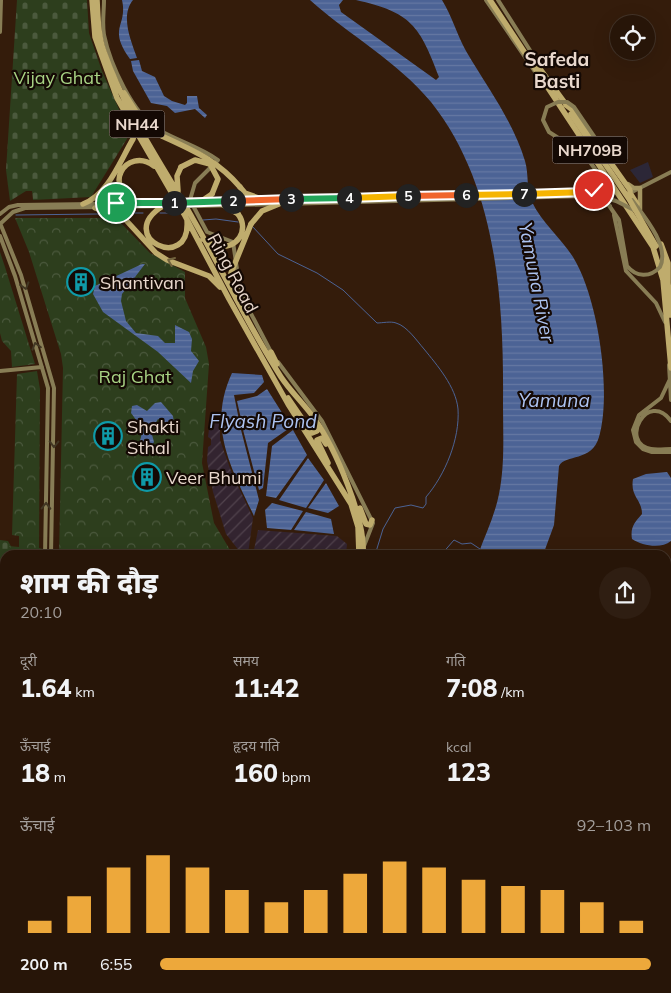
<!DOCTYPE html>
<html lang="hi">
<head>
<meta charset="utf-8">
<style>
  body { margin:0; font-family:Mulish,"Noto Sans Devanagari",sans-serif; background:#2f1e12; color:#f1f3f6; height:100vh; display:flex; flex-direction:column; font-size:19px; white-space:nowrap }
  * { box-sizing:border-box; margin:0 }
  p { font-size:16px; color:#a49f9c }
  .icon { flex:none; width:28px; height:28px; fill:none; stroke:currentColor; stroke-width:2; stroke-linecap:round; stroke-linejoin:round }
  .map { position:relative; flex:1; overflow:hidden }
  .drawer { position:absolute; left:0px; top:550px; width:671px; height:444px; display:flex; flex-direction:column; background:#271508; border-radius:15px 15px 0 0; box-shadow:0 5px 20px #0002,0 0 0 1px #433429 }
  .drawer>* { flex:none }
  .controls { position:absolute; left:610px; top:15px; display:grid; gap:10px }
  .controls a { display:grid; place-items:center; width:45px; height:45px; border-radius:50%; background:#271508; box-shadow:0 5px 20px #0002,0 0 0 1px #433429; font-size:25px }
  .pin { position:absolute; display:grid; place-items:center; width:42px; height:42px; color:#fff; margin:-21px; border:2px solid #fff; border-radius:50%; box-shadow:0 1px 5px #0007 }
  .km { position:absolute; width:25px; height:25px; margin:-12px; border-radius:50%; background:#222; color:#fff; font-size:14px; line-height:25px; text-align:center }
  .round { display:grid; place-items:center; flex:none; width:52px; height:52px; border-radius:26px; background:#2f1e12 }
  .summary { display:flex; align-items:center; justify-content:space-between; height:85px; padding:0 20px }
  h1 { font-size:28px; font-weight:800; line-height:38px }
  .stats { display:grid; grid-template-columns:repeat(3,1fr); gap:8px; height:85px; padding:5px 20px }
  .stats div { display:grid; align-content:center }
  .stats b { font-size:25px; font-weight:800 }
  .stats small { font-size:14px; font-weight:400 }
  .stats p { font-size:14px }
  .chart { height:140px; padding:10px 20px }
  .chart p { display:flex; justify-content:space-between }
  .chart svg { width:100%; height:90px; margin-top:5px; stroke:#eda83b; stroke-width:6 }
  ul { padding:0 20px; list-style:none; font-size:16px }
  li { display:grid; grid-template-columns:80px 60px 1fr; align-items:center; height:38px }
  li i { height:12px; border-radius:6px; background:#eda83b }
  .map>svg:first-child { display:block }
  .built { fill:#3e200a }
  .industrial { fill:url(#industrial-furrows) }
  .education { fill:#2c2737 }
  .grass { fill:url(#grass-tufts) }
  .cemetery { fill:url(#cemetery-stones) }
  .park { fill:url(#park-crowns) }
  .water { fill:url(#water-rules) }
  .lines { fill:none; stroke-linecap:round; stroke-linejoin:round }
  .stream { stroke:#4c6395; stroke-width:1 }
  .secondary { stroke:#887d55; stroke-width:4 }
  .primary { stroke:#a59662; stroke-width:4.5 }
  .highway { stroke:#bfac6d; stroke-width:5.5 }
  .secondary-bridge { stroke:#887d55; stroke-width:4 }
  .highway-bridge { stroke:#bfac6d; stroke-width:5.5 }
  .oneway { stroke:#72633e }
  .oneway2 { stroke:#423724 }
  .split-1-casing { stroke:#fff; stroke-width:10 }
  .split-2-casing { stroke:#fff; stroke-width:10 }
  .split-3-casing { stroke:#fff; stroke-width:10 }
  .split-4-casing { stroke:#fff; stroke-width:10 }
  .split-5-casing { stroke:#fff; stroke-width:10 }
  .split-6-casing { stroke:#fff; stroke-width:10 }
  .split-7-casing { stroke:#fff; stroke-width:10 }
  .split-8-casing { stroke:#fff; stroke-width:10 }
  .split-1 { stroke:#22a559; stroke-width:6 }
  .split-2 { stroke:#22a559; stroke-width:6 }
  .split-3 { stroke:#f0652b; stroke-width:6 }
  .split-4 { stroke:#22a559; stroke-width:6 }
  .split-5 { stroke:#f5b400; stroke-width:6 }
  .split-6 { stroke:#f0652b; stroke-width:6 }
  .split-7 { stroke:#f5b400; stroke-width:6 }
  .split-8 { stroke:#f5b400; stroke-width:6 }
  .labels { text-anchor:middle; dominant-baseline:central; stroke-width:4.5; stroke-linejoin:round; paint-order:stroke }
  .shield { fill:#140904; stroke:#a99a91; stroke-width:1 }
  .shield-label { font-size:16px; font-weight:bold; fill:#e9d8cd }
  .park-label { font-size:18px; fill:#a8d384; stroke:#140904 }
  .street-label { font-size:18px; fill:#e9d8cd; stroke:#140904 }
  .poi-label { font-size:18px; fill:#e9d8cd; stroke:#140904; text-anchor:start }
  .neighbourhood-label { font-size:19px; font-weight:bold; fill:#e9d8cd; stroke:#140904 }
  .water-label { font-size:19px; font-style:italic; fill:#adc3f1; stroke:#140904 }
</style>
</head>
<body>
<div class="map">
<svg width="671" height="993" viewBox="0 0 671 993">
  <defs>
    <pattern id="industrial-furrows" width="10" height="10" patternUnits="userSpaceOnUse" patternTransform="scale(1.25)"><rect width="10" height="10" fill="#332430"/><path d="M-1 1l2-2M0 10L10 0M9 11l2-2" fill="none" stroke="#51434d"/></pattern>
    <pattern id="grass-tufts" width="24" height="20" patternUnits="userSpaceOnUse" patternTransform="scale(1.25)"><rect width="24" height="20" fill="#2d3e1d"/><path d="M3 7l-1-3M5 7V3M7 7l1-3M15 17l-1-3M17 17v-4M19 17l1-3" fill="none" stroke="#4b593d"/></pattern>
    <pattern id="cemetery-stones" width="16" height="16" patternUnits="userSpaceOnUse" patternTransform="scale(1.25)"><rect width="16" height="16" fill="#2d3e1d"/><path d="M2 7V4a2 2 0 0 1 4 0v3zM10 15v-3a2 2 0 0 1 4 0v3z" fill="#4b593d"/></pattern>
    <pattern id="park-crowns" width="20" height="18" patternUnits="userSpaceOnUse" patternTransform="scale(1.25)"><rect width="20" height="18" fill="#2d3e1d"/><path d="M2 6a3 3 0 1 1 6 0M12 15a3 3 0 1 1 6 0" fill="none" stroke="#4b593d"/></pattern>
    <pattern id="water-rules" width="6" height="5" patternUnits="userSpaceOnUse" patternTransform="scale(1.25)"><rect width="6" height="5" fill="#4c6395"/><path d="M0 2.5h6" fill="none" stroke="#6679a3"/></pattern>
  </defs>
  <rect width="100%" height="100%" fill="#341c0b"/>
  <path class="built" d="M0 916H4L5 947H0Z
    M0 960H5V986L0 987Z"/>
  <path class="industrial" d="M210 422 220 423V440L231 471 253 518 248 554 240 552 226 534 213 492 207 461 208 447 211 445V439L208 437Z
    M258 530 337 536 347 544 346 555H253Z
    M95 989H185L184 993H87Z"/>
  <path class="education" d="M648 162 653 177 640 183 630 170Z
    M5 875V914H0V882Z"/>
  <path class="grass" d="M0 679H5V698H0Z"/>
  <path class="cemetery" d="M17 0H87L89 33 102 71 130 134 91 197 33 200 32 191H26L10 201 6 170Z
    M0 540 8 541 16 555H5V576H0Z
    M0 808 5 810V866L0 874Z"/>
  <path class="park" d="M15 218H102L119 221 150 253 185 272V298L206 347 209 364 202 463 214 523 233 555H59L63 368 61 354 29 252Z
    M0 252 5 267 35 364 12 367 11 351 2 341 0 333Z
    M37 371 40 389 39 548 43 549V555H16L9 546 19 547V536L12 535 17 374Z"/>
  <path class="water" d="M122 0H133C120 16 131 41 137 58L130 59C107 27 128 27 122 0Z
    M310 0H343L339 5 341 12 436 80 439 77C420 26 411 12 356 0H442C452 16 457 35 466 51 487 87 513 121 525 161 529 174 526 190 532 202 542 223 561 238 573 257 598 297 612 392 599 437 592 462 565 454 559 466L554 525 543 555H478C485 535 495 515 499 494 505 465 503 434 503 404 504 301 497 185 431 102 397 61 349 35 310 0Z
    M139 60 142 71 155 77 164 96 172 101 185 105 187 103V96H197L199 108 207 115 205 118 195 109 175 113 167 106 151 103 133 71 131 61Z
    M142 264H145L122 294 121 301 126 321 136 333 158 336 165 343H175V325L189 332 192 339 191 351 199 361 193 371 191 383 158 352 103 312 93 294 95 286Z
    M232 373 262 375 264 382 254 393 234 395 239 420 241 419 237 401 257 396 267 389 291 427 268 443 263 488 259 490 242 426H240L259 500 254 516C231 467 207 427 232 373Z
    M161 402 173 416 174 423 168 424 158 419 151 431 154 442 148 451 128 454V449L139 443C145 429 139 424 131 413L132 406 137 405 147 411 155 403Z
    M293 430 307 455 276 498 266 496 272 446Z
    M308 458 324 480 306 508 279 500Z
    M667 472 671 478V541C661 549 643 546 632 539 630 527 635 522 642 514 642 499 630 497 633 479L646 474Z
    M326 483 339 506 328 513 308 508Z
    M272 503 303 511 291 530 267 528 265 510Z
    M306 512 331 519 334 534 294 530Z
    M237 989H378L377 993H337L331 989 314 993H236Z"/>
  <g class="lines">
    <path class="stream" d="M127 213H143
      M160 213H177
      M16 215 98 214
      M203 220 216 219 238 222
      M252 226 278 254 317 273 343 290 377 323C382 323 391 321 396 323 407 326 417 341 424 349 437 365 456 387 458 409 460 439 445 475 426 497V504L423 508 411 505 395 508 383 529 375 555
      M441 555 454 540 462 544 471 543 480 549"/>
    <path class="secondary" d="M104 0C104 12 102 23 104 35 110 64 133 115 159 130 178 141 200 147 218 160L195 183 190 200 207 232 233 242 239 283 247 306 271 352
      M486 0 538 76
      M498 0 540 66
      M0 32 1 0
      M628 194 671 172
      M200 202 587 192 598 187 600 174
      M201 206 587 196 600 199 610 206
      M0 214 9 207 18 205 172 203
      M614 215 626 271 656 303 665 322
      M0 223 21 275 54 388 51 555
      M0 224 13 212 25 208 174 206
      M0 236 15 276 48 388 45 555
      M278 362 322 421 373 523 364 546
      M669 365 671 400
      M0 371 42 367
      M670 379 661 398 639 415 633 430 636 442 643 449 652 452H671
      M671 421C648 389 618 443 651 449 657 450 665 449 671 449
      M0 577 5 578
      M0 582H5
      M0 952H5
      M0 956 5 955"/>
    <path class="primary" d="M628 184 634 188H640V210
      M666 948H671
      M666 954H671"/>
    <path class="highway" d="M92 0 95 37 117 98 184 214 229 299 288 404 351 504 358 527 359 555
      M97 0C98 17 98 36 104 52 125 112 162 164 193 219 223 271 248 326 281 377 291 392 304 404 314 418 335 448 366 519 363 555
      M490 0 653 247 663 280 671 368
      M535 62 565 103
      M124 93 145 126 162 136
      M566 105 574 111 630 190V193L637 204
      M240 187 245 193 264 200
      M178 191 177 176 181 167
      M200 202 212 194
      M143 203C97 190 127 145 154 166
      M83 204C108 195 120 161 133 139L135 131
      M223 205 238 214
      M163 206C113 237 191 274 187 220
      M95 208 124 218 156 253 167 260 209 276 220 287
      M251 224 262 211 279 204
      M203 239 217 246
      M661 244 668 263V283
      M662 262 668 283 671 315
      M271 352 277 364
      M288 398 312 433 317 431 315 425
      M326 444 322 438 317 440 328 463
      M360 508 366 524 370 525 372 520
      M666 925 671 923
      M43 989V993
      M50 989V993
      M59 989 66 992 78 989
      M79 993 86 989"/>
    <path class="secondary-bridge" d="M600 176 585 155 549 132 543 120 547 107 558 102H567L574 107 606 154
      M587 192 616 201 634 210
      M172 203 200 202
      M608 204 619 220 627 266C636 277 650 278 660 267 670 246 644 216 632 200
      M174 206H201"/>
    <path class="highway-bridge" d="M571 114 629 199 656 246
      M162 136C194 151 217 160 240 187
      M181 167 195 160 210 164 218 179 212 194
      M217 246C237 250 250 230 238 214
      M231 273 251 224"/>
  </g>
  <defs><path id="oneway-chevron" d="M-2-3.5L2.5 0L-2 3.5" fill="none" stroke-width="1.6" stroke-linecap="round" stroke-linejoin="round" transform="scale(1.25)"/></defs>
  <use class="oneway" href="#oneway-chevron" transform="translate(171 261) rotate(-157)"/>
  <g class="oneway2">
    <use href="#oneway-chevron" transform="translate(25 286) rotate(73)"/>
    <use href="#oneway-chevron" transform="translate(36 346) rotate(-106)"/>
    <use href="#oneway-chevron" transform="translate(54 444) rotate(91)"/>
    <use href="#oneway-chevron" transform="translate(46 506) rotate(-89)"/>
  </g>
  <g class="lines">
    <defs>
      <path id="split-1" d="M116 203H174"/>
      <path id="split-2" d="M174 203 233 201"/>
      <path id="split-3" d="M233 201 291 199"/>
      <path id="split-4" d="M291 199 349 198"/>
      <path id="split-5" d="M349 198 408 196"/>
      <path id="split-6" d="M408 196 466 195"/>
      <path id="split-7" d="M466 195 524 194"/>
      <path id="split-8" d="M524 194 587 192 594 190"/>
    </defs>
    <use href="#split-1" class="split-1-casing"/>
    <use href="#split-2" class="split-2-casing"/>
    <use href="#split-3" class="split-3-casing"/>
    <use href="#split-4" class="split-4-casing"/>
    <use href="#split-5" class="split-5-casing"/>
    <use href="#split-6" class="split-6-casing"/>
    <use href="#split-7" class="split-7-casing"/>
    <use href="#split-8" class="split-8-casing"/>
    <use href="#split-1" class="split-1"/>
    <use href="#split-2" class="split-2"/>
    <use href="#split-3" class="split-3"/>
    <use href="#split-4" class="split-4"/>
    <use href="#split-5" class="split-5"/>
    <use href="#split-6" class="split-6"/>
    <use href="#split-7" class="split-7"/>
    <use href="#split-8" class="split-8"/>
  </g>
  <defs>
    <symbol id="building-ring" viewBox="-11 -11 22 22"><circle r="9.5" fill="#140904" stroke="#0f9aa8" stroke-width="1.5"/><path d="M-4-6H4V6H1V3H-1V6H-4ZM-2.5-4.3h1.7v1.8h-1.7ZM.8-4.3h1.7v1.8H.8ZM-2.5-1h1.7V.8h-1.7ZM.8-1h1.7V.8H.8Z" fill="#0f9aa8"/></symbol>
  </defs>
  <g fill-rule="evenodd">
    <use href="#building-ring" x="65" y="266" width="32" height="32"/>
    <use href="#building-ring" x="92" y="420" width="32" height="32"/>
    <use href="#building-ring" x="131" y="461" width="32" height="32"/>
  </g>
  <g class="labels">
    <g class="shield">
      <rect x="109.5" y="110.5" width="55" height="27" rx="4"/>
      <rect x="552.5" y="136.5" width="75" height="27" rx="4"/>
    </g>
    <g class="shield-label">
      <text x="137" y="124">NH44</text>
      <text x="590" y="150">NH709B</text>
    </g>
    <g class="park-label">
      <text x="57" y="77">Vijay Ghat</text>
      <text x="135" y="376">Raj Ghat</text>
    </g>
    <g class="street-label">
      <text transform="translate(233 273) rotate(62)">Ring Road</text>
    </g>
    <g class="poi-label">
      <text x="100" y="282">Shantivan</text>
      <text x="127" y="426">Shakti<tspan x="127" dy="21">Sthal</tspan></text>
      <text x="166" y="477">Veer Bhumi</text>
    </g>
    <g class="neighbourhood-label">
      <text x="557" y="59">Safeda<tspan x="557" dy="22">Basti</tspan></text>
    </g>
    <g class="water-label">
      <text transform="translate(537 282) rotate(79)">Yamuna River</text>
      <text x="554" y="400">Yamuna</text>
      <text x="263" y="421">Flyash Pond</text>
    </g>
  </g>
</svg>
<div class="controls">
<a><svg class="icon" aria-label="locate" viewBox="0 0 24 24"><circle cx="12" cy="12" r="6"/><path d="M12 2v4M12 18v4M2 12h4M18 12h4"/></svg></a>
</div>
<div class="pin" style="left:116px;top:203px;background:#1e9e55"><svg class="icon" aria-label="arrive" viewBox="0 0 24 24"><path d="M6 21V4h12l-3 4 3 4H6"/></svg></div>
<div class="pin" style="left:594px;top:190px;background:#d93025"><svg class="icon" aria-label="check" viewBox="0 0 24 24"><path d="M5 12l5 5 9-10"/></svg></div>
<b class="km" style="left:174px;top:203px">1</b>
<b class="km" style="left:233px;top:201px">2</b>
<b class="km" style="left:291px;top:199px">3</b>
<b class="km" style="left:349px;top:198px">4</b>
<b class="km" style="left:408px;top:196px">5</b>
<b class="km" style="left:466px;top:195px">6</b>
<b class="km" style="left:524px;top:194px">7</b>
<section class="drawer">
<div class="summary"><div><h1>शाम की दौड़</h1><p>20:10</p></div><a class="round"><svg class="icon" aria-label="share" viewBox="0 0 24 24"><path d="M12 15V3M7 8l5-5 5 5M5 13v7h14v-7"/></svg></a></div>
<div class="stats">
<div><p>दूरी</p><b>1.64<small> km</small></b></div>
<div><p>समय</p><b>11:42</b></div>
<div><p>गति</p><b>7:08<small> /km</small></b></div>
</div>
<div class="stats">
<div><p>ऊँचाई</p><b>18<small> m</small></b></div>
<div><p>हृदय गति</p><b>160<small> bpm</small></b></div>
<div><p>kcal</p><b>123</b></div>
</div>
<div class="chart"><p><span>ऊँचाई</span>92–103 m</p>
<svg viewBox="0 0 160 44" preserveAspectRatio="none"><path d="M5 44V38M15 44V26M25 44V12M35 44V6M45 44V12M55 44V23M65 44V29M75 44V23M85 44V15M95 44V9M105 44V12M115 44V18M125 44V21M135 44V23M145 44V29M155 44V38"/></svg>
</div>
<ul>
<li><b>200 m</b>6:55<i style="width:100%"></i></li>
</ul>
</section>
</div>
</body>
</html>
